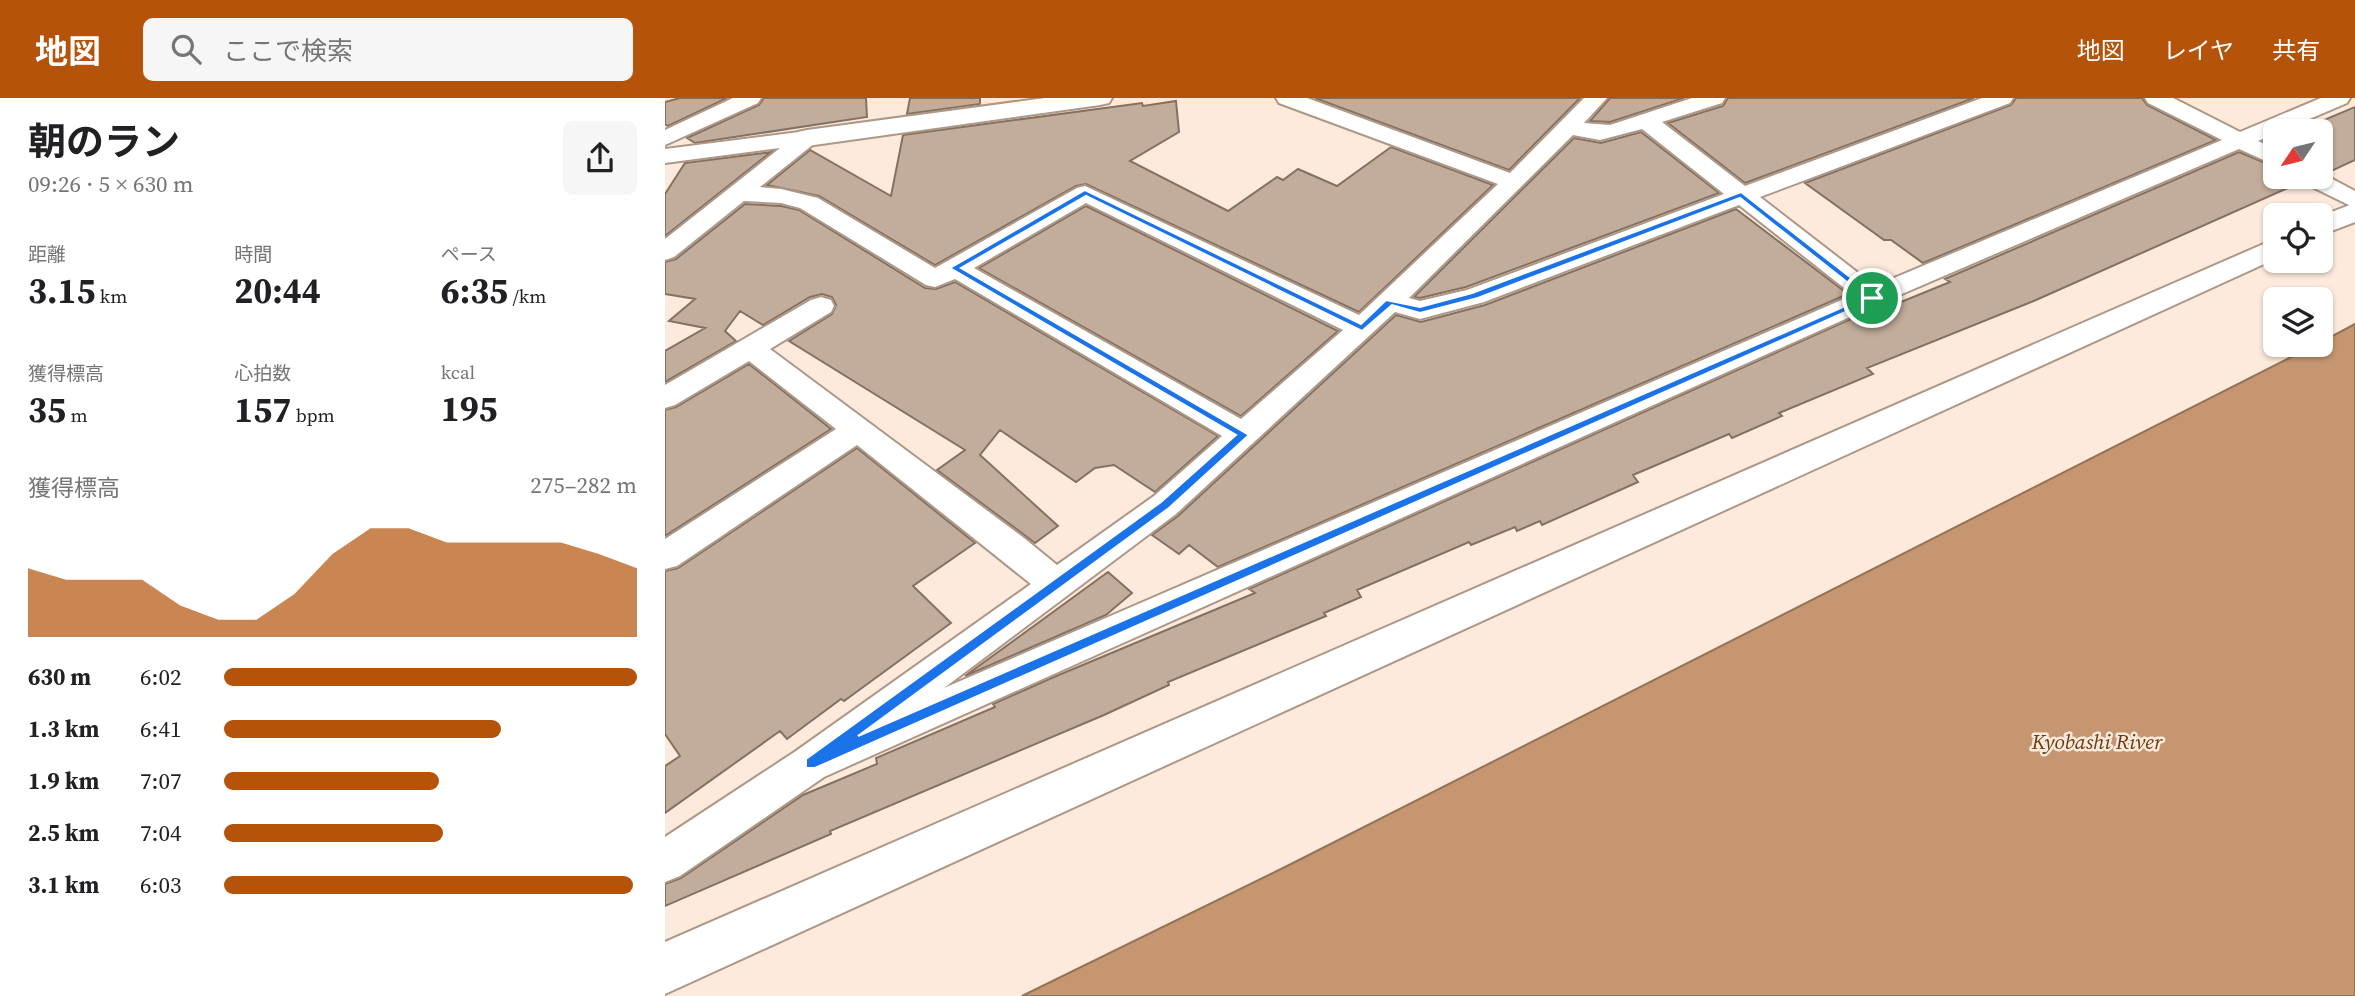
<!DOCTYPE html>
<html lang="ja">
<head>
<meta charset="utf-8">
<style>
  body { margin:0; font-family:"Source Serif 4","Noto Sans JP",serif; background:#f6f6f6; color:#202124; height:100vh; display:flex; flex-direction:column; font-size:26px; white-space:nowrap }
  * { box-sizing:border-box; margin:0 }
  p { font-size:23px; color:#757577 }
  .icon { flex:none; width:38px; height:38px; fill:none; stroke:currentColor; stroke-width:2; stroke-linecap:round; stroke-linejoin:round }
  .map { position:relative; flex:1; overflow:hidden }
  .details { display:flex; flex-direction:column; background:#fff; width:665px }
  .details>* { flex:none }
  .needle { width:46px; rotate:235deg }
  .tools { position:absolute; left:1598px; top:21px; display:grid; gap:14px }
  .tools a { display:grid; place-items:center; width:70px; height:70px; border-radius:10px; background:#fff; box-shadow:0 2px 5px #0004; font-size:35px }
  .pin { position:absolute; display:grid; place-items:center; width:60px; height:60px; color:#fff; margin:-30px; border:4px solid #fff; border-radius:50%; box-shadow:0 2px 7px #0007 }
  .round { display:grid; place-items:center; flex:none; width:74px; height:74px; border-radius:10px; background:#f6f6f6 }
  .overview { display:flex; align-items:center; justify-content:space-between; height:119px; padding:0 28px }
  h1 { font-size:38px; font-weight:700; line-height:52px }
  .metrics { display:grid; grid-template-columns:repeat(3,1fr); gap:10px; height:119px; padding:7px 28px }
  .metrics div { display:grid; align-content:center }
  .metrics b { font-size:35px; font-weight:700 }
  .metrics small { font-size:19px; font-weight:400 }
  .metrics p { font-size:19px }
  .chart { height:196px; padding:14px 28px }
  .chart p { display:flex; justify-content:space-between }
  .chart svg { width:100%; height:126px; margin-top:7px; fill:#b45309; opacity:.7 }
  ul { padding:0 28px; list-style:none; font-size:23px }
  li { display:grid; grid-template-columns:112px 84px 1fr; align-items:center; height:52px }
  li i { height:18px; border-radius:9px; background:#b45309 }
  header { display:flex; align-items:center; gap:42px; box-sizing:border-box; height:98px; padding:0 35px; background:#b45309; color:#fff }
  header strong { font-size:33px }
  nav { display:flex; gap:38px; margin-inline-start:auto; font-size:24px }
  .search { width:490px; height:63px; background:#f6f6f6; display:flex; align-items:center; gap:18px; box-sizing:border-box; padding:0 24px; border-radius:10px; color:#757577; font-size:26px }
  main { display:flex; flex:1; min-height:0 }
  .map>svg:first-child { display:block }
  .water { fill:#c5966f; stroke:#967255; stroke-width:2 }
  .building { fill:#c2ac9b; stroke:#857161; stroke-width:2 }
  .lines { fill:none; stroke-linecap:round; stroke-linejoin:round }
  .minor-casing { stroke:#ad9887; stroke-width:4 }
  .tertiary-casing { stroke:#ad9887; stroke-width:4 }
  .minor { fill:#fff; fill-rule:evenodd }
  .tertiary { fill:#fff; fill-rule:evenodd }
  .route { fill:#1a73e8; stroke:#fff; stroke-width:2; fill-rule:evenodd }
  .labels { text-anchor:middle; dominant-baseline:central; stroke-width:5; stroke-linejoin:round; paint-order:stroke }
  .water-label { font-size:21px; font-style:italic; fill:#693b0d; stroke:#fdeadc }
</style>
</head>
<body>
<header>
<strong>地図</strong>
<div class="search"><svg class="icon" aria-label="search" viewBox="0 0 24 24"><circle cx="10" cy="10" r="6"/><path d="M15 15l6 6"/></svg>ここで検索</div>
<nav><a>地図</a><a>レイヤ</a><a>共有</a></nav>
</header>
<main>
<section class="details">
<div class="overview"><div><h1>朝のラン</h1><p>09:26 · 5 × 630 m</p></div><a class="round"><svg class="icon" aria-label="share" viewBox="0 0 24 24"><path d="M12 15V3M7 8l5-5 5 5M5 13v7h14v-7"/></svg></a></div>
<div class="metrics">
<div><p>距離</p><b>3.15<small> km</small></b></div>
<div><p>時間</p><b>20:44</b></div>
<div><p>ペース</p><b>6:35<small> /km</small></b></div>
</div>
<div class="metrics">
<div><p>獲得標高</p><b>35<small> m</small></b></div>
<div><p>心拍数</p><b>157<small> bpm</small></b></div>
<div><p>kcal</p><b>195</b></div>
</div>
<div class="chart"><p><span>獲得標高</span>275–282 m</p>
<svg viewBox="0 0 160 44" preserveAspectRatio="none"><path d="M0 44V20L10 24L20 24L30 24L40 33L50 38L60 38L70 29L80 15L90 6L100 6L110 11L120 11L130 11L140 11L150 15L160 20V44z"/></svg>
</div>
<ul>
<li><b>630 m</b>6:02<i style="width:100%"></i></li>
<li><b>1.3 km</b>6:41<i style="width:67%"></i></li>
<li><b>1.9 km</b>7:07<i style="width:52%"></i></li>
<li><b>2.5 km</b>7:04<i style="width:53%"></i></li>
<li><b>3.1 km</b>6:03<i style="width:99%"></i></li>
</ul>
</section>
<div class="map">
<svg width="1690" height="898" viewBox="0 0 1690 898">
  <rect width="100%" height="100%" fill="#fdeadc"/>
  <path class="water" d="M1690 226V898H357L628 765 1624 260 1650 247H1656V244Z"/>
  <path class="building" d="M15 0H62L3 28 0 26V4Z
    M99 0H201L202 19 30 45 22 40 94 7Z
    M245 0H315V6L242 16Z
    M650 0H915L844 72Z
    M945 0H1019L945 24 925 23Z
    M1063 0H1309L1080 85 1003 25 1058 8Z
    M1351 0H1477L1482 7 1551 42 1258 165 1226 142H1219L1140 85 1346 7Z
    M511 3 514 34 465 63 563 113 612 79 618 82 633 71 672 88 726 49 828 87 694 214 421 86 411 88 270 167 154 98 102 87 145 52 226 98 238 37 477 5 478 8Z
    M1690 9V62L1662 75 1656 72V33H1633Z
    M976 34 1054 95 801 189 755 200 749 199 909 40 936 45Z
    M106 54 0 138V96L20 65Z
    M1574 54 1610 69V79H1630L1634 85 1371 202 1202 270 1208 276 1114 315 1117 318 1067 340 1064 336 968 377 973 384 877 427 875 423 852 433 850 429 806 447 804 444 692 492 696 499 659 515 661 518 503 584 504 587 439 617 165 733 166 736 0 808V786L16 780 138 697 212 666 211 660 330 609 328 606 389 579 590 495 584 491 1206 212 1209 215 1285 184 1280 181Z
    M80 106 116 108 134 112 260 190 271 191 290 184 553 338 490 394 449 367 430 370 411 384 335 332 315 357 393 428 370 445 272 372 300 352 124 243 167 216 171 207 167 199 157 196 145 199 98 227 75 213 60 233 71 243 0 284V253L40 230 4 223 30 201 0 196V164L11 161Z
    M421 108 673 233 576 318 314 170Z
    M1071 111 1183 196 553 469 524 447 514 456 487 437 513 418 731 217 756 224 820 207Z
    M84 266 166 331 0 438V312L11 309Z
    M192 350 310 445 248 488 286 525 179 603 176 601 122 641 115 633 0 715V668L15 658 0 636V473L13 470Z
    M443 474 467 495 441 517 300 578Z"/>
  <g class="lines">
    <defs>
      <path id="minor" d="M68 0H96L93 5 0 47V32Z
        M611 0H642L845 75 919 0H942L919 25 945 27 1027 0H1060L1057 5 997 24 1080 88 1317 0H1348L1345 5 1095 99 1210 188 1557 42 1483 5 1480 0H1508L1575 34 1656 0H1685L1682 5 1593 43 1610 51V67L1574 51 1216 205 159 679 15 778 0 784V739L131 653 366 486 192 347 12 468 0 471V441L171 331 84 263 10 307 0 310V287L146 202 156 199 166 202 169 208 166 214 105 251 359 440 392 467 489 398 557 338 290 181 270 189 261 187 135 110 116 105 79 103 9 159 0 162V141L115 50 0 65V51L142 33 150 35 153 40 150 45 95 89 116 91 153 100 270 170 412 90 420 88 694 217 833 86 614 5ZM977 31 1059 96 802 192 755 203 744 200 908 37 935 42ZM421 105 678 232 576 321 309 170ZM1074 107 1188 197 279 590 511 416 730 214 755 221 819 204Z
        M1656 75 1690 93V110L1637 84 1633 79H1656Z"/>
      <path id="tertiary" d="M380 0H447L444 5 435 7 142 48 133 46 129 40 133 34 142 32Z
        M1690 105V124L1656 137V118Z
        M1610 141V161L0 896V844Z"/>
    </defs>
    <use href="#minor" class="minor-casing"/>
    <use href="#tertiary" class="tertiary-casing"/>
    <use href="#minor" class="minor"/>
    <use href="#tertiary" class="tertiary"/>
  </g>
  <path class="route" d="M420 92 696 226 721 202 755 209 807 195 1076 94 1212 200 150 670H141V661L496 404 571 337 285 170ZM421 98 697 233 727 207 755 215 813 200 1075 100 1201 199 193 638 504 410 584 337 296 170Z"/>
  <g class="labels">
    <g class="water-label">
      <text x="1432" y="643">Kyobashi River</text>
    </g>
  </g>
</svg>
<div class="tools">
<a><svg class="needle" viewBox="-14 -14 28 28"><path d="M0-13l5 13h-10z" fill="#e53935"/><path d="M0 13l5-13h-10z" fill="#757577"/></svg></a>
<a><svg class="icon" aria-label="locate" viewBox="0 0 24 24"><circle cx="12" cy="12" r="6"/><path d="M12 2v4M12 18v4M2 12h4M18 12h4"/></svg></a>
<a><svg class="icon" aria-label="layers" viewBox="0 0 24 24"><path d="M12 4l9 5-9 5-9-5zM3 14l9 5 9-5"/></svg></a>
</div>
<div class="pin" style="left:1207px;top:200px;background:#1e9e55"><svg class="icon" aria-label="arrive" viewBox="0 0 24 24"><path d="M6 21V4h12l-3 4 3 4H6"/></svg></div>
</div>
</main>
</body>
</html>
